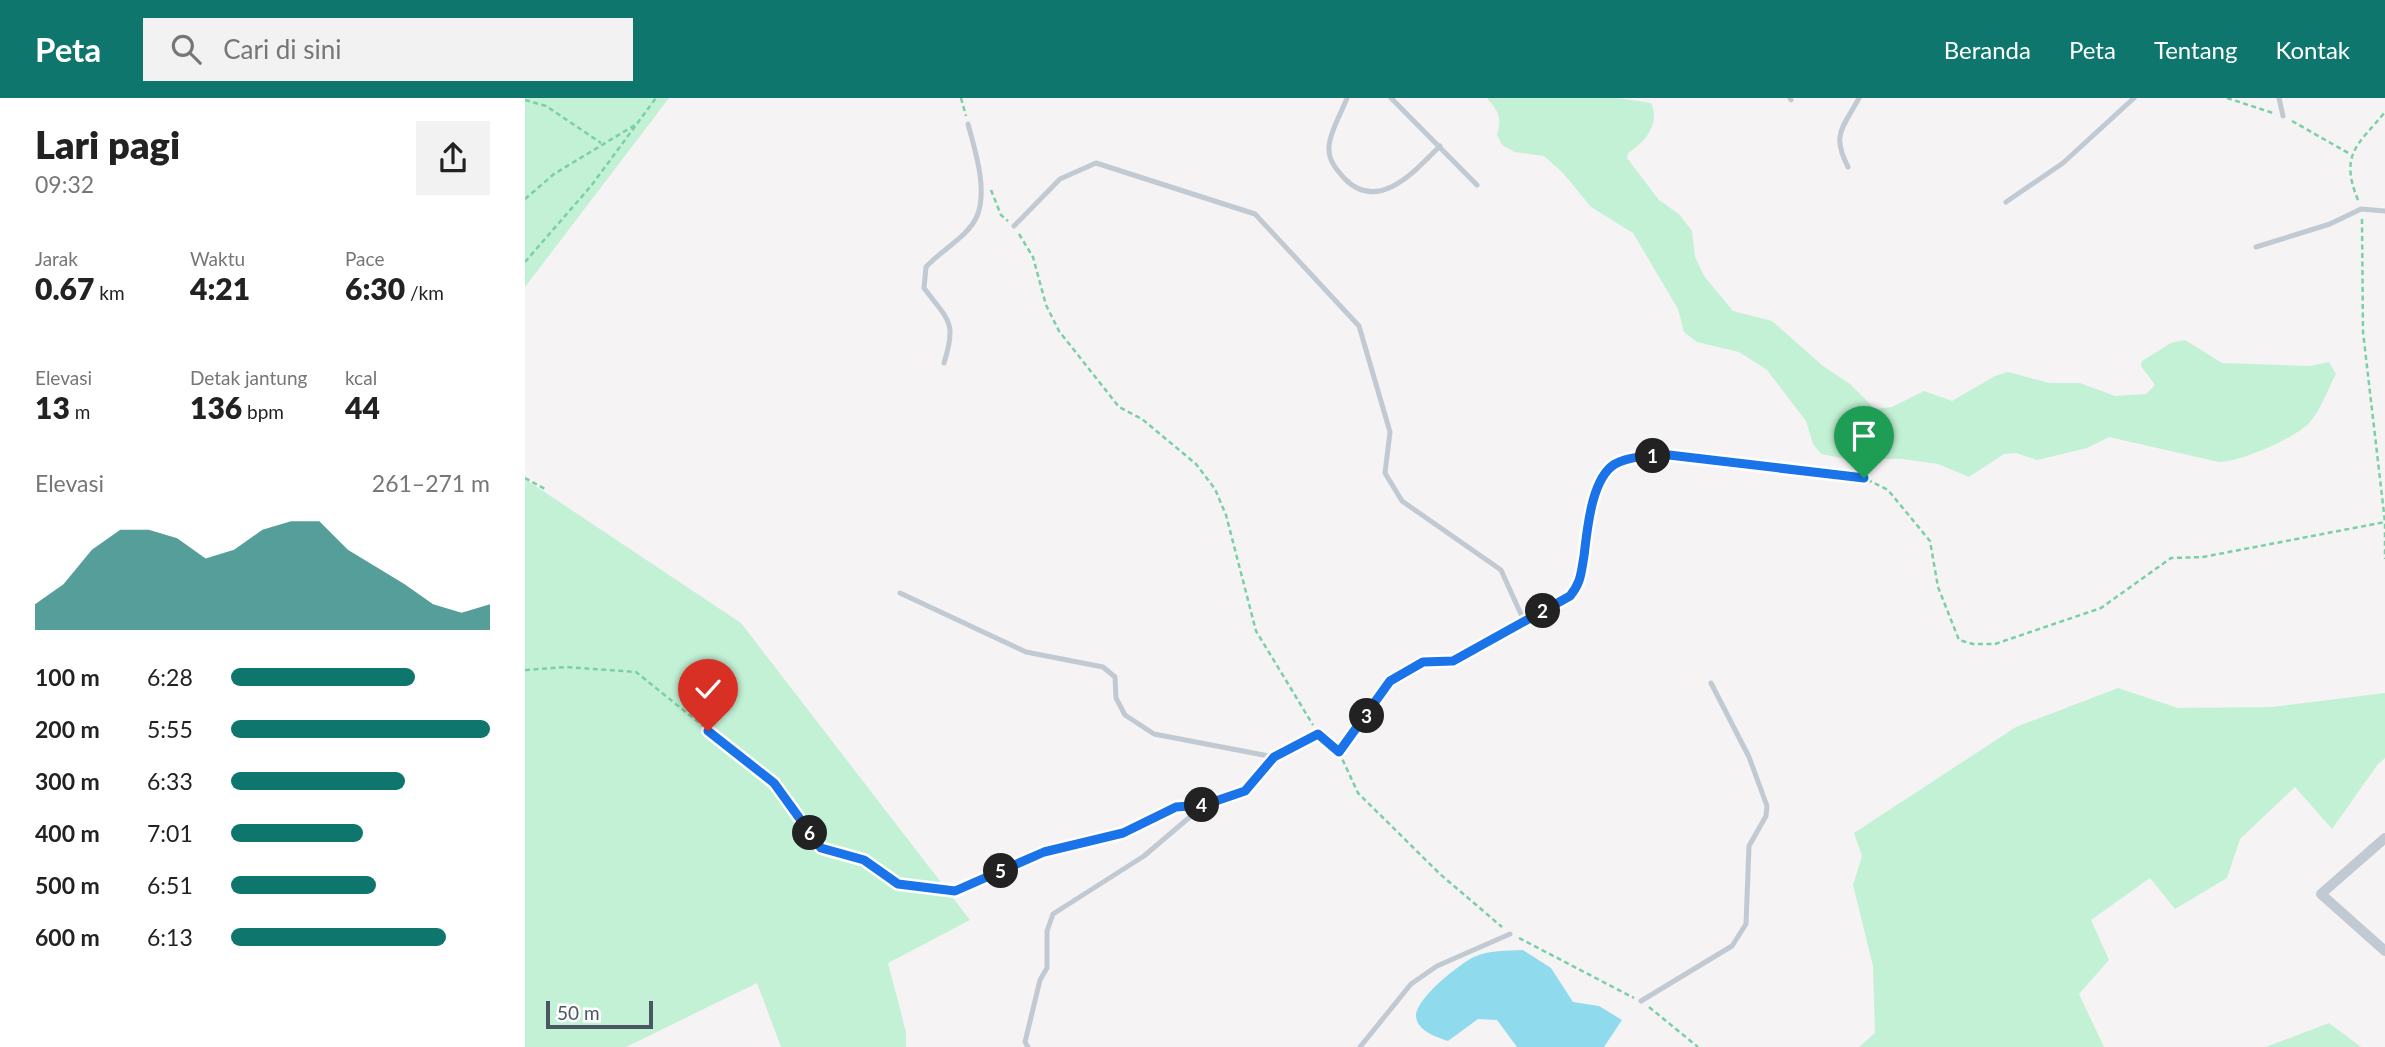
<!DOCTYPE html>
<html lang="id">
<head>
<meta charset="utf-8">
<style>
  body { margin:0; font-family:Lato,sans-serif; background:#f2f2f2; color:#222; height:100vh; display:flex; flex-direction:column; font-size:26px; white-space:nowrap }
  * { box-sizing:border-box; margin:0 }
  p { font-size:23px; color:#767676 }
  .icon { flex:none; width:38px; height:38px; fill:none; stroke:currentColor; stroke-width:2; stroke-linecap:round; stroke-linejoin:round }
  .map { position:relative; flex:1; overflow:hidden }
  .sheet { display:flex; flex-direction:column; background:#fff; width:525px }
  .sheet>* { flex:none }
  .scale { position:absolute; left:21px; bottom:18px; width:107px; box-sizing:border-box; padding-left:7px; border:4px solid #4a5661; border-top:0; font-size:19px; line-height:24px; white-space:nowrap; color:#4a5661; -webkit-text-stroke:5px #fff; paint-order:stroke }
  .pin { position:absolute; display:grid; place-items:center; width:60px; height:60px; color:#fff; margin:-72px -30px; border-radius:50% 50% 50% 0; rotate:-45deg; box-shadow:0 0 7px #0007 }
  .pin .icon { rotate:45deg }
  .km { position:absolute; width:35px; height:35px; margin:-18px; border-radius:50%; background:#222; color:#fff; font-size:19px; line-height:35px; text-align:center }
  .round { display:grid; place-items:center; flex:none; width:74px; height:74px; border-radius:0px; background:#f2f2f2 }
  .headline { display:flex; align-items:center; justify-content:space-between; height:119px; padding:0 35px }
  h1 { font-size:38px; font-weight:800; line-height:52px }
  .stats { display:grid; grid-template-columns:repeat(3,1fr); gap:10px; height:119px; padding:7px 35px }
  .stats div { display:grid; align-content:center }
  .stats b { font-size:30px; font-weight:800 }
  .stats small { font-size:19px; font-weight:400 }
  .stats p { font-size:19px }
  .chart { height:196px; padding:14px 35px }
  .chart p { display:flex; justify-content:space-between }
  .chart svg { width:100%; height:126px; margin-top:7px; fill:#0f766e; opacity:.7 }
  ul { padding:0 35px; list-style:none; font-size:23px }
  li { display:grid; grid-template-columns:112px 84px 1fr; align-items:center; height:52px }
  li i { height:18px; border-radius:9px; background:#0f766e }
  header { display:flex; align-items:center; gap:42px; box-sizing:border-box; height:98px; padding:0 35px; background:#0f766e; color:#fff }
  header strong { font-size:33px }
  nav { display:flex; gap:38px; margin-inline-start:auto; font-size:24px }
  .search { width:490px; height:63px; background:#f2f2f2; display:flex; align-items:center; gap:18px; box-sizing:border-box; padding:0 24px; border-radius:0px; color:#767676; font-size:26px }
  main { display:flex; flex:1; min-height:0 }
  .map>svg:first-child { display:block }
  .green { fill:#c3f1d5 }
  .water { fill:#90daee }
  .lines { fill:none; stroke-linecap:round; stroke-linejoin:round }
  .path { stroke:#7ad0a6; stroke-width:2.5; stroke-dasharray:5 3.5; stroke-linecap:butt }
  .lane { stroke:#c1cad2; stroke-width:5 }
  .street { stroke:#c1cad2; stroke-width:10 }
  .route-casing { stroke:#fff; stroke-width:14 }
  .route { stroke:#1a73e8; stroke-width:9 }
</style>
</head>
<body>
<header>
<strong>Peta</strong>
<div class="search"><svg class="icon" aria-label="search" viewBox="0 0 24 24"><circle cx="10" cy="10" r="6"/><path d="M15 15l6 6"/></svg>Cari di sini</div>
<nav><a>Beranda</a><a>Peta</a><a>Tentang</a><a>Kontak</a></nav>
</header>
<main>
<section class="sheet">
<div class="headline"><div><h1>Lari pagi</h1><p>09:32</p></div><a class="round"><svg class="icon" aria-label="share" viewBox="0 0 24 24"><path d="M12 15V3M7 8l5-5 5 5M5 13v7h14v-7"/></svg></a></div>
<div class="stats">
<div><p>Jarak</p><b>0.67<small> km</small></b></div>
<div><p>Waktu</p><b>4:21</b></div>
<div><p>Pace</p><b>6:30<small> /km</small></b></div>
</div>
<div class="stats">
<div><p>Elevasi</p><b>13<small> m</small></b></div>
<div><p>Detak jantung</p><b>136<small> bpm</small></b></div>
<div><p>kcal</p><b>44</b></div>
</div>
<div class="chart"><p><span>Elevasi</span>261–271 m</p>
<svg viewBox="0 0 160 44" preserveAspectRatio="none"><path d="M0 44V35L10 28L20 16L30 9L40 9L50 12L60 19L70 16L80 9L90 6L100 6L110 16L120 22L130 28L140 35L150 38L160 35V44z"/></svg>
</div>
<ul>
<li><b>100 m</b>6:28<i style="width:71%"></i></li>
<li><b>200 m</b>5:55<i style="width:100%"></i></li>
<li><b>300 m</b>6:33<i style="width:67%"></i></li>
<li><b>400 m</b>7:01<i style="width:51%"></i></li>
<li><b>500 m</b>6:51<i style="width:56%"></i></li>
<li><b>600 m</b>6:13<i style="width:83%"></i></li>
</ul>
</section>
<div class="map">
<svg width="1860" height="949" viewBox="0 0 1860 949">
  <rect width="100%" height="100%" fill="#f5f3f3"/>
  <path class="green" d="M0 0H144L0 189Z
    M962 0H1094L1126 5C1136 26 1119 45 1103 55L1102 60 1134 102 1154 116 1167 133 1170 159 1179 178 1208 213 1247 223 1298 268 1325 286 1350 311 1367 309 1399 293 1427 303 1470 278 1483 274 1524 285H1555L1590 298 1621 296 1630 287 1616 268 1617 263 1646 245 1660 242 1697 265 1785 268 1804 264 1811 276C1803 290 1796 312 1785 324 1771 340 1715 364 1694 364L1584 339 1562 350 1512 362 1491 355 1479 356 1444 379 1413 366 1378 361H1322L1296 356 1288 346 1281 323 1242 272 1214 254 1172 244 1159 234 1153 211 1108 135 1066 109 1038 75 1019 58 990 54 977 47 972 37C977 19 974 14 962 0Z
    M0 381 216 525 445 822 363 865 381 934V949H256L232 885 101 949H0Z
    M1593 590 1653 610 1747 609 1860 595V660L1853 666 1807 731 1770 689 1715 741 1702 780 1650 811 1625 780 1566 822 1584 862 1554 896 1579 949H1334L1350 935 1348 868 1328 787 1337 758 1329 735 1491 629Z
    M1804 925 1836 949H1741Z"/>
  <path class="water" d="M998 852 1026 870 1048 904 1074 908 1097 922 1079 949H992L972 922 953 921 923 943C912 939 891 933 891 917 892 900 934 866 949 859 964 852 981 853 998 852Z"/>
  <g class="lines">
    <path class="path" d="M436 0 441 18
      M1702 0 1748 15
      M0 2 21 8 76 45
      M1767 23 1825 56
      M466 92 476 117 483 123
      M0 101 29 76 110 27
      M1833 102C1814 56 1833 47 1860 14
      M1837 121 1838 234 1860 424V461
      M494 136 508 159 521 207 534 233 594 309 617 321 671 366 690 391 701 417 731 533 788 627
      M0 164 66 88 131 0
      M0 380 20 391
      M1006 519C1020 511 1048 502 1055 487 1059 478 1058 464 1059 454 1067 388 1070 360 1144 357L1339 380 1363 392 1405 443 1413 489 1434 542 1448 546H1470L1576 510 1646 460 1678 459 1860 424
      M0 572 41 569 111 574 249 685 296 750 339 762 373 786 397 790
      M801 643 814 654 833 695 915 776 977 829
      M814 654 865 583 898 563H928L991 528
      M994 840 1109 900
      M1124 909 1173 949"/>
    <path class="lane" d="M822 0C817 14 803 37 804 52 804 63 812 72 819 80 853 116 891 72 915 48
      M866 0 952 87
      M1265 0 1266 2
      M1754 0 1758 18
      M1323 69C1306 36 1318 30 1334 0
      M1481 104 1538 65 1609 0
      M489 128 535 81 571 65 730 116 834 228 865 334 860 375 877 403 976 472 999 523
      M1731 149 1805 126 1836 111 1860 113
      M419 265C432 224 424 223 399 190L401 169C415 153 444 138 452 118 463 92 450 52 443 26
      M375 495 501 554 578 569 590 579 591 600 600 617 629 636 749 659
      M405 792 430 793 519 753 598 735 651 709 679 707 720 693 749 659 793 636
      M1116 903 1207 848 1221 826 1224 748 1241 718 1242 708 1224 659 1186 585
      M503 949 500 944 515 882 522 870V833L528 816 619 758 679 707
      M835 949 886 886 912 868 985 836"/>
    <path class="street" d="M1860 740 1796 796 1860 853"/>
  </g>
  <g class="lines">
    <defs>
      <path id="route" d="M183 633 249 685 296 750 339 762 373 786 430 793 519 754 598 735 651 709 679 707 720 693 749 659 793 636 814 654 865 583 898 564 928 563 1045 498C1056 485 1056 475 1059 458 1062 434 1066 380 1090 366 1105 358 1128 357 1144 357L1339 380"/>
    </defs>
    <use href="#route" class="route-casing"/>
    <use href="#route" class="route"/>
  </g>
</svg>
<div class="scale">50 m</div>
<div class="pin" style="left:1339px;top:380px;background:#1e9e55"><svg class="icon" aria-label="arrive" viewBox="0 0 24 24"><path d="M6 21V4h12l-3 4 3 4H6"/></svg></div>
<div class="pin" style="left:183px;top:633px;background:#d93025"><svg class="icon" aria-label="check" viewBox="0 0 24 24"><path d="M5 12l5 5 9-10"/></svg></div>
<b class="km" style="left:1128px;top:358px">1</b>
<b class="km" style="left:1018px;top:513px">2</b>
<b class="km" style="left:842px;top:618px">3</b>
<b class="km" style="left:677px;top:707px">4</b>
<b class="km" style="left:476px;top:773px">5</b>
<b class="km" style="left:285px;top:735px">6</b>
</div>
</main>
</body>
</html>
